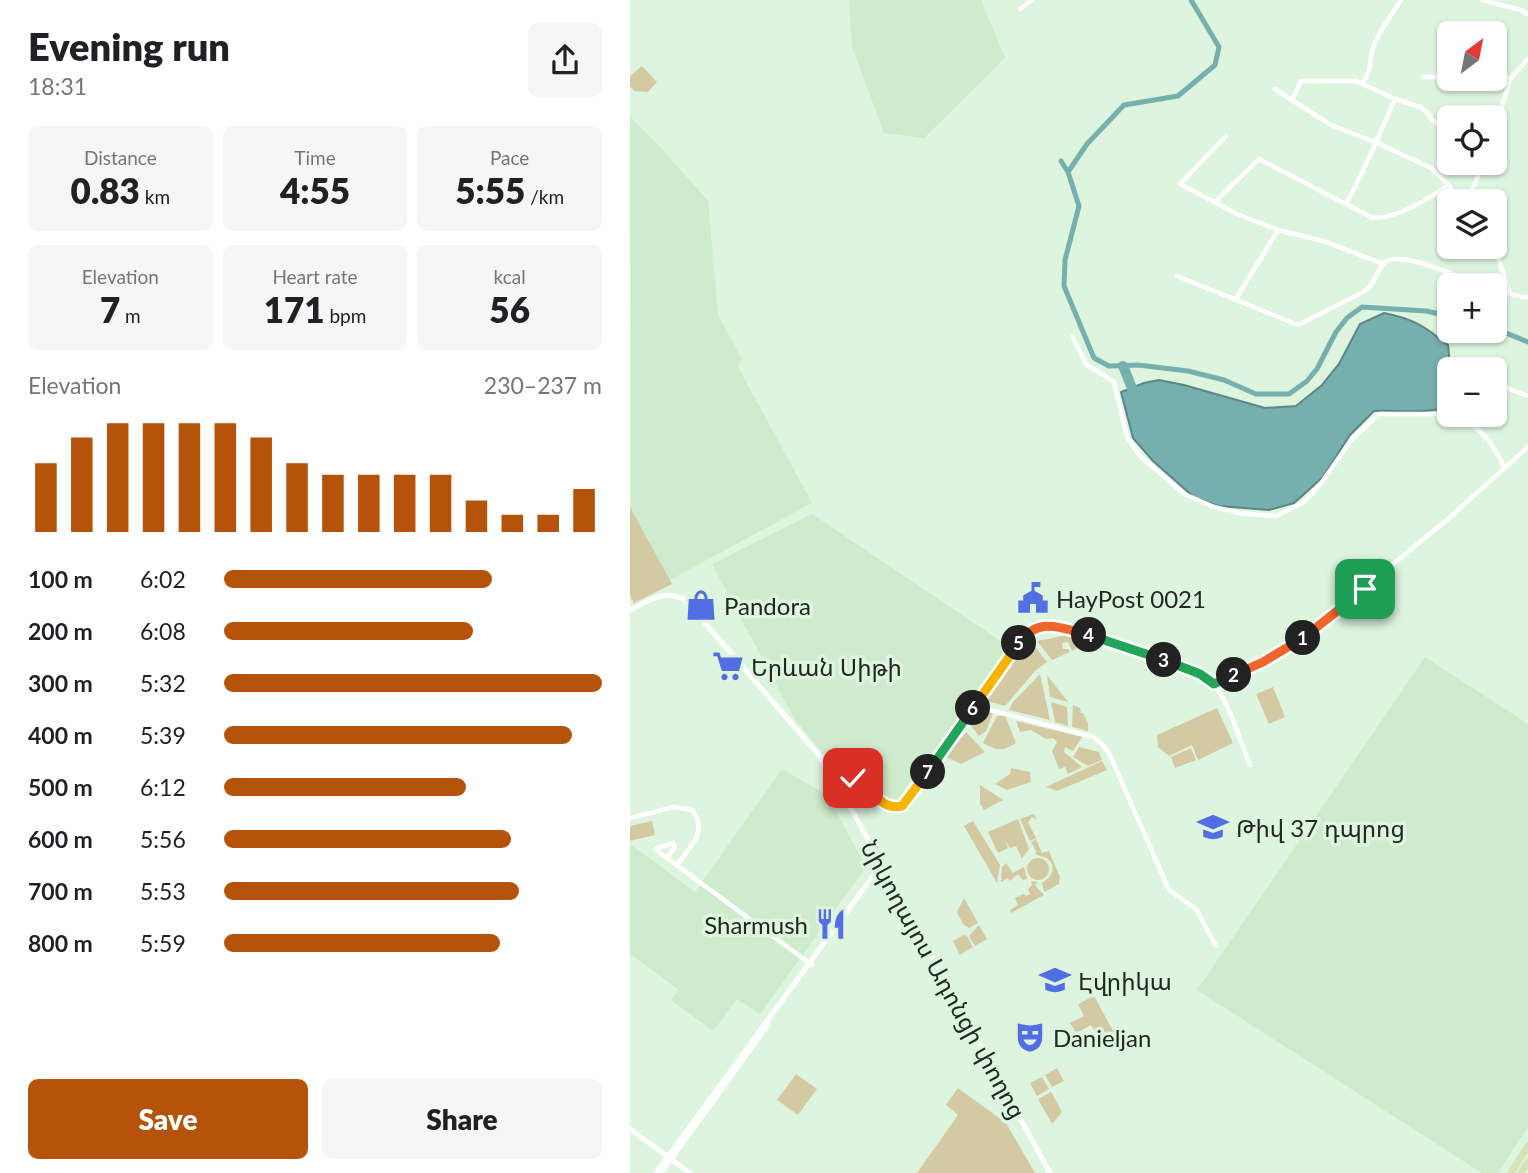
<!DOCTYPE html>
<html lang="en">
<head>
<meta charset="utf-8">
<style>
  body { margin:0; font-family:Lato,"Noto Sans Armenian",sans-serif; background:#f6f6f6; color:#202124; height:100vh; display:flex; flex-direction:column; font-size:26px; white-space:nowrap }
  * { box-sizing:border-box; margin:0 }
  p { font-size:23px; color:#757577 }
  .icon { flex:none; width:38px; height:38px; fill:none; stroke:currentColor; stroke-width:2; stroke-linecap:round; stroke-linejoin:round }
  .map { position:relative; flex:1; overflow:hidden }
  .side { display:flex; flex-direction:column; background:#fff; width:630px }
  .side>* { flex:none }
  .needle { width:46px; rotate:32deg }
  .fabs { position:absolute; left:807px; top:21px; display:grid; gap:14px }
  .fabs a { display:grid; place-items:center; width:70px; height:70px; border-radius:10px; background:#fff; box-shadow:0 2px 5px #0004; font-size:35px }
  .pin { position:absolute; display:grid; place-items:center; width:60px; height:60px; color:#fff; margin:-30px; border-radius:14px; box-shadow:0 4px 10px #0006 }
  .km { position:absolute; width:35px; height:35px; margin:-18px; border-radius:50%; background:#222; color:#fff; font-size:19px; line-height:35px; text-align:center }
  .round { display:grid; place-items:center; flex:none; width:74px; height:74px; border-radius:10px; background:#f6f6f6 }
  .headline { display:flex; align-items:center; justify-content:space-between; height:119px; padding:0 28px }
  h1 { font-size:38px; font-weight:800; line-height:52px }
  .stats { display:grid; grid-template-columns:repeat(3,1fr); gap:10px; height:119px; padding:7px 28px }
  .stats div { display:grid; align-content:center; border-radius:10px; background:#f6f6f6; text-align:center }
  .stats b { font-size:35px; font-weight:800 }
  .stats small { font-size:19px; font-weight:400 }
  .stats p { font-size:19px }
  .chart { height:196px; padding:14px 28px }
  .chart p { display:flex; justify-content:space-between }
  .chart svg { width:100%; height:126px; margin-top:7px; stroke:#b45309; stroke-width:6 }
  .action { display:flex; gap:14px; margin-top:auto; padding:14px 28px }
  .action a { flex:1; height:80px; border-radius:10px; background:#b45309; color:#fff; font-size:28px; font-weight:800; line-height:80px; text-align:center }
  .action a+a { background:#f6f6f6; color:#202124 }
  ul { padding:0 28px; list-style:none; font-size:23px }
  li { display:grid; grid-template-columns:112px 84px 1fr; align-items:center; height:52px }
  li i { height:18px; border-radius:9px; background:#b45309 }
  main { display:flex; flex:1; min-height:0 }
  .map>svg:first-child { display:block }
  .built { fill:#ceebce }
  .green { fill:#d3caa4 }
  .water { fill:#75afae; stroke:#5c8683; stroke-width:2 }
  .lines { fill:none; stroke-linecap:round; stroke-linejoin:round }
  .canal { stroke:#75afae; stroke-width:5 }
  .river { stroke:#75afae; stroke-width:10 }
  .minor { stroke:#fff; stroke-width:4.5 }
  .tertiary { stroke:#fff; stroke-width:5 }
  .primary { stroke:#d7e3b5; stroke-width:7 }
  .split-1-casing { stroke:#fff; stroke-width:14 }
  .split-2-casing { stroke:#fff; stroke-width:14 }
  .split-3-casing { stroke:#fff; stroke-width:14 }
  .split-4-casing { stroke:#fff; stroke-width:14 }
  .split-5-casing { stroke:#fff; stroke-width:14 }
  .split-6-casing { stroke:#fff; stroke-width:14 }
  .split-7-casing { stroke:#fff; stroke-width:14 }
  .split-8-casing { stroke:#fff; stroke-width:14 }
  .split-9-casing { stroke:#fff; stroke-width:14 }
  .split-1 { stroke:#f0652b; stroke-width:9 }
  .split-2 { stroke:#f0652b; stroke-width:9 }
  .split-3 { stroke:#22a559; stroke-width:9 }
  .split-4 { stroke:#22a559; stroke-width:9 }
  .split-5 { stroke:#f0652b; stroke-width:9 }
  .split-6 { stroke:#f5b400; stroke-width:9 }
  .split-7 { stroke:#22a559; stroke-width:9 }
  .split-8 { stroke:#f5b400; stroke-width:9 }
  .split-9 { stroke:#f5b400; stroke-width:9 }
  .labels { text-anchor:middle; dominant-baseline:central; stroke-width:7; stroke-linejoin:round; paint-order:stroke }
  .poi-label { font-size:24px; fill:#202820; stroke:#ddf4de; text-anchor:start }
  .street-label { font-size:24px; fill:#202820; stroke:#ddf4de }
</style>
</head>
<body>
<main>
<section class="side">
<div class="headline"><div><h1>Evening run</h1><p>18:31</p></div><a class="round"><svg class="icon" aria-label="share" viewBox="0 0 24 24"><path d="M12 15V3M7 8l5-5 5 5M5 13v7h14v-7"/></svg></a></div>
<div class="stats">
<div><p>Distance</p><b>0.83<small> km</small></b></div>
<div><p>Time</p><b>4:55</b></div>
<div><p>Pace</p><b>5:55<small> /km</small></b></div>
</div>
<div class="stats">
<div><p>Elevation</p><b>7<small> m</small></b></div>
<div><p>Heart rate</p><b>171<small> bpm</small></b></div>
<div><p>kcal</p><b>56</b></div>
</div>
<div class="chart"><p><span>Elevation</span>230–237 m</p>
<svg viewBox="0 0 160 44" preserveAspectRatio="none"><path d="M5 44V20M15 44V11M25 44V6M35 44V6M45 44V6M55 44V6M65 44V11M75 44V20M85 44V24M95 44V24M105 44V24M115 44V24M125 44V33M135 44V38M145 44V38M155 44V29"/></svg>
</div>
<ul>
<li><b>100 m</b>6:02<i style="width:71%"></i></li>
<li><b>200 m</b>6:08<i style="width:66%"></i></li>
<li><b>300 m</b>5:32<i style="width:100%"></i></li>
<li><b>400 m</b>5:39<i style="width:92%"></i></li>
<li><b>500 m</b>6:12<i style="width:64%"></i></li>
<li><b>600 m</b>5:56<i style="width:76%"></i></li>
<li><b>700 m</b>5:53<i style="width:78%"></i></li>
<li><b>800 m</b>5:59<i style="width:73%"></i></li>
</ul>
<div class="action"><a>Save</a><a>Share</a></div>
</section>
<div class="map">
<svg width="898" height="1173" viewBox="0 0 898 1173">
  <rect width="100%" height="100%" fill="#ddf4de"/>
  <path class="built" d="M219 0H351L375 58 294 138 254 133 222 47Z
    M0 117 32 149 78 201 88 315 112 359 108 367 182 503 1 601Z
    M182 514 381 648 262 807 224 776 200 762 164 718 82 564Z
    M795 657 898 724V1127L868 1173H852L567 990Z
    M152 769 197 795 236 867 130 1014 107 999 83 1031 41 1000 48 989 0 954V844L65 892Z"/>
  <path class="green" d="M12 66 27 82 18 92 4 91 0 86V76Z
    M0 507 42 584 4 603 0 595Z
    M437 635 458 642 442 651 438 642 432 643 433 649H438L440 652 422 660 407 641Z
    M403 644 417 662 406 670 375 706 357 701 392 650Z
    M410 674 420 720 379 710 383 702Z
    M417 675 438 702 420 697Z
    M643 687 655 717 639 724 626 694Z
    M421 702 437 707 438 726 425 722Z
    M443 705 450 708 451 713H453L458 723V731L442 727Z
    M587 708 603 743 568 760 562 745 539 756 528 747 527 735Z
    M350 711 363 713 356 731 349 736 340 724Z
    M375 715 386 743C372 751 368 751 353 743L367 716Z
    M386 721 452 737 443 751 435 747 434 752 452 767 438 774 435 767 429 769 422 751 427 742 423 738 416 739 401 730 390 732Z
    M336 732 355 752 331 764 316 757Z
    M449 747 469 752 472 760 458 766 443 757Z
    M561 748 566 760 545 768 541 757Z
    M472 761 477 770 427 791 416 787Z
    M381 768 400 772 401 782 377 790 365 784 380 774Z
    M350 785 373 800 354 810 350 804Z
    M404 814 407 820 402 817 398 822 406 838 400 841 390 819Z
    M388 819 399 849 392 858 386 846 380 848 375 840 378 848 368 853 358 832Z
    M22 821 25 835 0 841V826Z
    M343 821 370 865 367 883 334 826Z
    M406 839 412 853 419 851 430 877 429 884 414 892 412 883C429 873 425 857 406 855V851L401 842Z
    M397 869a11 11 0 1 1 22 0a11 11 0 1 1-22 0Z
    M376 863 383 873 394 867 397 879 393 880 388 874 380 881 378 878 371 882 372 867Z
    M401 881 408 882 405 885 414 895 381 913 380 910 388 905 385 898 393 894 396 896 400 894 398 889 402 885Z
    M334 898 348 923 339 928 333 924 327 912Z
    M349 925 357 939 345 946 339 936Z
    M334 935 337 936 343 947 330 955 323 941Z
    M464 996 486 1036 475 1049 461 1025 446 1033 440 1023 454 1016 448 1004Z
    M427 1068 434 1081 422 1087 415 1075Z
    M166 1074 187 1089 168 1115 147 1100Z
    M412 1077 419 1089 407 1096 400 1083Z
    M328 1088 376 1123 405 1173H287L328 1115 316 1105Z
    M421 1092 432 1112 422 1124 408 1099Z"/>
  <path class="water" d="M754 313C784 319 794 326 818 345 820 365 823 388 816 407 802 414 762 410 744 411L720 435 693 477 664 503 639 510 589 506 565 498 523 461 503 438 491 392 514 383 529 380 554 385 635 408 666 406 692 385 709 364 730 324Z"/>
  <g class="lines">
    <path class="canal" d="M431 161 438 172 449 206 435 260 434 286 464 358 479 366 508 365 558 371 594 380 626 394H659L677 381 687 369 706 332 717 318 732 307 796 311 819 316
      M438 172 457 144 494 105 548 96 585 65 589 47 561 0
      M864 328 898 342"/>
    <path class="river" d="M493 366 502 388"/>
    <path class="minor" d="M852 0 891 10 898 14
      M390 9 402 0
      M864 75H872L880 79
      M793 77H819
      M732 84C743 69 738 63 743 48 749 30 761 16 771 0
      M645 89 701 125 745 142 801 168 819 185 828 201
      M662 100 671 81H726L765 99 790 107 797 112 802 120 819 129
      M864 134 880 79 898 59
      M596 136 550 184 607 214 648 230 693 241 754 264
      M837 201 854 163
      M585 202 629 159 743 218C771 217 796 200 819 185
      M716 204C735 170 749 135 765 99
      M864 246 880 293
      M547 276 668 325 735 291C745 284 746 272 754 263 769 248 832 279 850 285
      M864 290 898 298
      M606 299 648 230
      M442 336 456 364 484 382 497 437 509 455 554 494 584 507 608 513 646 516 674 502 692 482 722 439 749 414H819
      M825 369V367L830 369
      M864 383 898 396
      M827 415C854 432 860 438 874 467
      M584 684 633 662 668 642 818 519 898 447
      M345 706 463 737 471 743 479 753 539 890 566 909 586 946
      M203 783 218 776 257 806 264 808 272 806 396 634C403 629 411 625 421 626 444 628 569 668 582 682 599 701 610 741 620 765
      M0 818 44 807 62 810C79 832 60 846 47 865
      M37 858 25 849 43 843 45 847 37 858 182 965"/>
    <path class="tertiary" d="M0 610C19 601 35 588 55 600L188 754 223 812 420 1173
      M0 1129 60 1173
      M26 1173 251 865
      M31 1173 138 1025"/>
    <path class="primary" d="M881 1173 898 1146
      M891 1173 898 1162"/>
  </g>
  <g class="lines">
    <defs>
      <path id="split-1" d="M673 638 735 589"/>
      <path id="split-2" d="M604 675 633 662 673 638"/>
      <path id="split-3" d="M534 660 570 674 584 684 604 675"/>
      <path id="split-4" d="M459 635 534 660"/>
      <path id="split-5" d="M389 643C409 616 431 628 459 635"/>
      <path id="split-6" d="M343 708 389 643"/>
      <path id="split-7" d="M298 772 343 708"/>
      <path id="split-8" d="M242 793C252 802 258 809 272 806L298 772"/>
      <path id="split-9" d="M223 778 242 793"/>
    </defs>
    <use href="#split-1" class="split-1-casing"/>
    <use href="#split-2" class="split-2-casing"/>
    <use href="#split-3" class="split-3-casing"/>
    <use href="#split-4" class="split-4-casing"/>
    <use href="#split-5" class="split-5-casing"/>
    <use href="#split-6" class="split-6-casing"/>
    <use href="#split-7" class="split-7-casing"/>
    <use href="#split-8" class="split-8-casing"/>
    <use href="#split-9" class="split-9-casing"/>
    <use href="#split-1" class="split-1"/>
    <use href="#split-2" class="split-2"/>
    <use href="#split-3" class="split-3"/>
    <use href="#split-4" class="split-4"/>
    <use href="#split-5" class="split-5"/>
    <use href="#split-6" class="split-6"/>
    <use href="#split-7" class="split-7"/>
    <use href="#split-8" class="split-8"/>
    <use href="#split-9" class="split-9"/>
  </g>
  <defs>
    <symbol id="civic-bare" viewBox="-9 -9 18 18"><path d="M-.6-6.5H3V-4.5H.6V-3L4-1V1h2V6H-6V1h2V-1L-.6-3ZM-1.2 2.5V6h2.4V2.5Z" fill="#526ee3" stroke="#ddf4de" stroke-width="2.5" paint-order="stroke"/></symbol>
    <symbol id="shop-bare" viewBox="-9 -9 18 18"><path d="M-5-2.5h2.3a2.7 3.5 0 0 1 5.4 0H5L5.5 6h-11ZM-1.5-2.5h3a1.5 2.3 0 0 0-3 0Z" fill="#526ee3" stroke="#ddf4de" stroke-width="2.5" paint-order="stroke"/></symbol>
    <symbol id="supermarket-bare" viewBox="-9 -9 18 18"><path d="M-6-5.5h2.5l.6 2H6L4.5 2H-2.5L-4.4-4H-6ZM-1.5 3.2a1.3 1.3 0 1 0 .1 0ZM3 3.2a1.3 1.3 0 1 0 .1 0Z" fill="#526ee3" stroke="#ddf4de" stroke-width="2.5" paint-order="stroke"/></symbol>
    <symbol id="school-bare" viewBox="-9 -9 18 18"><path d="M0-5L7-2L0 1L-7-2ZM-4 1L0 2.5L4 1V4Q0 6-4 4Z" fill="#526ee3" stroke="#ddf4de" stroke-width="2.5" paint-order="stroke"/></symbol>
    <symbol id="restaurant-bare" viewBox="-9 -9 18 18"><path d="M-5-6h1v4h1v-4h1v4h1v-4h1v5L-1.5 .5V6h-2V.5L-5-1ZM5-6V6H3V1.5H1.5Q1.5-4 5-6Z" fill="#526ee3" stroke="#ddf4de" stroke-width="2.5" paint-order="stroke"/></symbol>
    <symbol id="theatre-bare" viewBox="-9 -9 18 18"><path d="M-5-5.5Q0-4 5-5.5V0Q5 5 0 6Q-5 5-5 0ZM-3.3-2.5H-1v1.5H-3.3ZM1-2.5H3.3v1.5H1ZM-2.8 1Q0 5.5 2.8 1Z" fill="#526ee3" stroke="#ddf4de" stroke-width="2.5" paint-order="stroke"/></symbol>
  </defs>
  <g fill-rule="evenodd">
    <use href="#civic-bare" x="381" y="576" width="44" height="44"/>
    <use href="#shop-bare" x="49" y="583" width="44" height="44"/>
    <use href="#supermarket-bare" x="76" y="644" width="44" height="44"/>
    <use href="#school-bare" x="561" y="805" width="44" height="44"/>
    <use href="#restaurant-bare" x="179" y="902" width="44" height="44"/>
    <use href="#school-bare" x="403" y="958" width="44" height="44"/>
    <use href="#theatre-bare" x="378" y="1015" width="44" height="44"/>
  </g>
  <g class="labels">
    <g class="poi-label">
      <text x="426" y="598">HayPost 0021</text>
      <text x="94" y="605">Pandora</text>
      <text x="121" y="666">Երևան Սիթի</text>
      <text x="606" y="827">Թիվ 37 դպրոց</text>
      <text x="178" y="924" text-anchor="end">Sharmush</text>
      <text x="448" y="980">Էվրիկա</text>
      <text x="423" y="1037">Danieljan</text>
    </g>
    <g class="street-label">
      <text transform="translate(314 979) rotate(61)">Նիկողայոս Ադոնցի փողոց</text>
    </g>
  </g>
</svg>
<div class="fabs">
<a><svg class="needle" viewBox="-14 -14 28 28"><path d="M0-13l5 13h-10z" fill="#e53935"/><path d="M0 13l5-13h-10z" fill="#757577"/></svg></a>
<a><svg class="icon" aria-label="locate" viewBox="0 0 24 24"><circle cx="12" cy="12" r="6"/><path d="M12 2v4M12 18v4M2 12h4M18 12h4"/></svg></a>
<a><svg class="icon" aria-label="layers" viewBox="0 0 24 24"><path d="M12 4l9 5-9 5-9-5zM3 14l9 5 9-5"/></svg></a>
<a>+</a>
<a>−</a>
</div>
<div class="pin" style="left:735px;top:589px;background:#1e9e55"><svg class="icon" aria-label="arrive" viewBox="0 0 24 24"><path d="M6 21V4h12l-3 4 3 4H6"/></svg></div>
<div class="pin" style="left:223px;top:778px;background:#d93025"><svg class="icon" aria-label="check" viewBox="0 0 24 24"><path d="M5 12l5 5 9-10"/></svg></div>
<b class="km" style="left:673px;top:638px">1</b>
<b class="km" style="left:604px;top:675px">2</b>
<b class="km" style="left:534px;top:660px">3</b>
<b class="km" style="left:459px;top:635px">4</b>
<b class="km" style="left:389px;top:643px">5</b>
<b class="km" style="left:343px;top:708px">6</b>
<b class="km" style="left:298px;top:772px">7</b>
</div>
</main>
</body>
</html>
